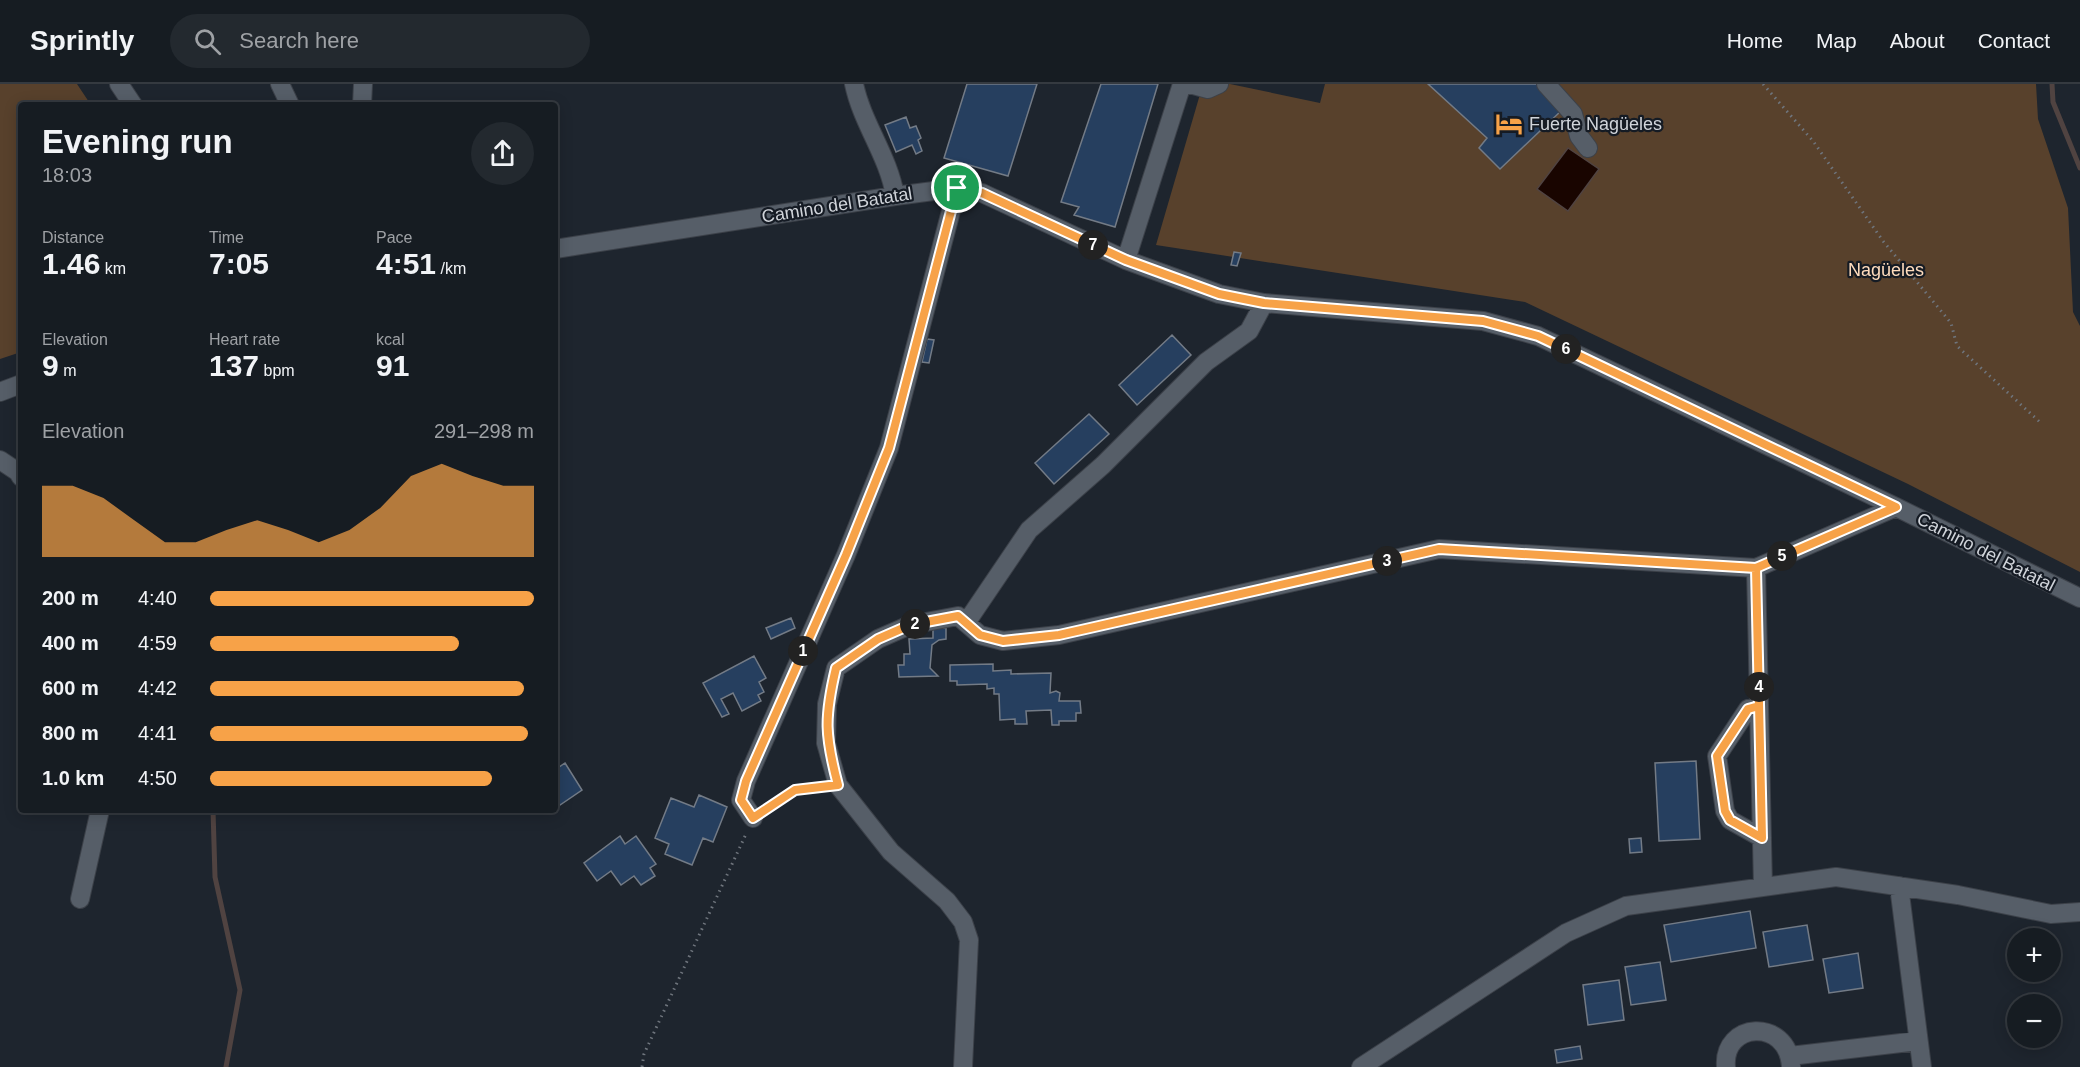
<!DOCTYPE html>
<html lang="en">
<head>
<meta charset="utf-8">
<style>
  body { margin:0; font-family:Helvetica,sans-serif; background:#23292f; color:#f1f3f6; height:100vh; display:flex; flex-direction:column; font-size:22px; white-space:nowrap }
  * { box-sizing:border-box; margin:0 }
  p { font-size:20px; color:#9ea1a5 }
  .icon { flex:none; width:33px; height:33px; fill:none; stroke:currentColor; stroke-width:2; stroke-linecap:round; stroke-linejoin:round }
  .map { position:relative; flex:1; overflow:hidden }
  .side { position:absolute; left:18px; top:18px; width:540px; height:711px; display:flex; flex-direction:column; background:#161c22; border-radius:6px; box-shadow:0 3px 15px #0003,0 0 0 2px #353a40 }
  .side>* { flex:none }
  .buttons { position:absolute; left:2007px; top:844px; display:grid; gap:12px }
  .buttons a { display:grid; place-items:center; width:54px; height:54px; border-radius:50%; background:#161c22; box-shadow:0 3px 15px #0003,0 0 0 2px #353a40; font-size:30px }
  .pin { position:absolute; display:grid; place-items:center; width:51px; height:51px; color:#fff; margin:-26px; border:3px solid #fff; border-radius:50%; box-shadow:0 2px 6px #0007 }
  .km { position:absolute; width:30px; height:30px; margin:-15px; border-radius:50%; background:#222; color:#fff; font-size:16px; line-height:30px; text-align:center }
  .round { display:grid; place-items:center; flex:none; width:63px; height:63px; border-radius:32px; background:#23292f }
  .summary { display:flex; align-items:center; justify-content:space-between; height:102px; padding:0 24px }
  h1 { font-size:33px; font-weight:700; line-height:45px }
  .metrics { display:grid; grid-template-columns:repeat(3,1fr); gap:9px; height:102px; padding:6px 24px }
  .metrics div { display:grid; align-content:center }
  .metrics b { font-size:30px; font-weight:700 }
  .metrics small { font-size:16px; font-weight:400 }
  .metrics p { font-size:16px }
  .chart { height:168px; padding:12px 24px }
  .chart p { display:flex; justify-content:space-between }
  .chart svg { width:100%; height:108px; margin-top:6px; fill:#f7a248; opacity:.7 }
  ul { padding:0 24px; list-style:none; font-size:20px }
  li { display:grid; grid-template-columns:96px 72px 1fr; align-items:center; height:45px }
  li i { height:15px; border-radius:8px; background:#f7a248 }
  header { display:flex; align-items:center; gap:36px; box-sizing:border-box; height:84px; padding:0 30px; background:#161c22; border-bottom:2px solid #353a40 }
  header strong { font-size:28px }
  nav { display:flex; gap:33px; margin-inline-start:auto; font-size:21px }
  .search { width:420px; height:54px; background:#23292f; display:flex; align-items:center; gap:15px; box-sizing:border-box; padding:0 21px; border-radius:33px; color:#9ea1a5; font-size:22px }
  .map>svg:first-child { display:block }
  .green { fill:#58412c }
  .water { fill:#190500; stroke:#504341; stroke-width:1.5 }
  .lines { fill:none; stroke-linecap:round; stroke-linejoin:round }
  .stream { stroke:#504341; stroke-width:5 }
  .building { fill:#263f5f; stroke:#737b86; stroke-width:1.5 }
  .minor-casing { stroke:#3c4149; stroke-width:20 }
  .path { stroke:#6f757d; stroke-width:3; stroke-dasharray:1.5 4.5; stroke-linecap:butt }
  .minor { stroke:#565e68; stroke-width:18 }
  .route-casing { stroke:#fff; stroke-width:12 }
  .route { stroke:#f7a248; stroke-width:8 }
  .labels { text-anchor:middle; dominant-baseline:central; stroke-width:4.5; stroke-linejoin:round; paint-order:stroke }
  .poi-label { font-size:18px; fill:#d0d4da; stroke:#151b24; text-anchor:start }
  .street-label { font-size:18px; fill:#d0d4da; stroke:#151b24 }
  .park-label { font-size:18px; fill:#ffdcbd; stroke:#151b24 }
</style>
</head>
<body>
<header>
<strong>Sprintly</strong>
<div class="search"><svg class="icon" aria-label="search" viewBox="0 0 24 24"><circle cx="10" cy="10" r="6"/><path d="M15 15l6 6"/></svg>Search here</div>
<nav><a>Home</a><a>Map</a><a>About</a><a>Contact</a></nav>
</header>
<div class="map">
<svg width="2080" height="983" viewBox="0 0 2080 983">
  <rect width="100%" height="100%" fill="#1e252e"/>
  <path class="green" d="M0 0H77L91 21H21V268L0 275Z
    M1203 0H1230L1320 19 1325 0H2036L2038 35 2068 124 2073 228 2080 242V488L1908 400 1525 218 1156 161Z"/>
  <path class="water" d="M1568 64 1599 85 1568 127 1537 105Z"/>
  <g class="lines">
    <path class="stream" d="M2052 0 2053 18 2080 84
      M213 726 215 793 240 906 226 983"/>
  </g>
  <path class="building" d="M967 0H1037L1008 92 944 74Z
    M1101 0H1158L1115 143 1074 131 1079 123 1061 118Z
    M1428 0H1539L1562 26 1500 85 1479 64 1487 54Z
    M906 33 910 44 916 42 921 54 918 56 922 67 916 70 912 61 896 68 885 41Z
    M1234 168 1241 169 1237 182 1231 181Z
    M1172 251 1191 271 1137 321 1119 301Z
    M927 255 934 256 929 279 922 278Z
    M1089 330 1109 350 1054 400 1035 379Z
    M791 534 795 544 771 555 766 544Z
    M933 544H946V555L939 556 932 561 930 584 938 592 899 593 898 581H904V570H910L909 555 933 554Z
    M754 572 766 594 759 598 764 608 758 611 761 617 742 627 733 609 721 615 729 630 722 633 703 599Z
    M993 580V587L1011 586V590L1051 589 1050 609 1056 607 1060 609 1059 617H1080L1081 629H1076V637H1059V641H1052L1051 626 1026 627 1027 640H1015V635L1000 636 999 610H994V604L987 605V600L957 601V597H950V581Z
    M1696 677 1700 755 1659 757 1655 679Z
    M565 679 582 706 560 721 555 714V686Z
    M699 711 727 723 713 758 703 754 692 781 665 770 669 760 655 754 671 714 694 723Z
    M620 752 625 760 636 752 656 780 650 784 655 792 641 801 634 792 621 801 611 787 597 797 584 779Z
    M1641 754 1642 768 1630 769 1629 755Z
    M1750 827 1756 864 1671 878 1664 841Z
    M1807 841 1813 876 1769 883 1763 848Z
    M1858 869 1863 904 1829 909 1823 875Z
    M1660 878 1666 916 1631 921 1625 883Z
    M1619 896 1624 936 1588 941 1583 901Z
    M1580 962 1582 975 1557 979 1555 966Z"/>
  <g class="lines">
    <defs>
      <path id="minor" d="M119 0 133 21
        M280 0 290 21
        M854 0C862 39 889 73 895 112
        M1190 0 1208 5 1219 0
        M1546 0 1573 30 1579 52 1588 64
        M362 21 363 0
        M555 165 895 112 957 104 982 109 1126 176 1219 210 1264 219 1483 237 1538 252 1896 423 2080 514
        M1126 176 1182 0
        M0 308 21 300
        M0 376 18 388 21 393
        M1756 484 1763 803
        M966 539 1029 446 1103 381 1206 278 1249 247 1264 219
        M1759 622 1748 625 1717 672 1725 727 1730 736 1762 754
        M753 734 741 716 746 697 846 471 889 364 957 104
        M1899 802 1922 983
        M80 815 100 726
        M1790 972 1918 957
        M963 983 969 856 963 838 947 817 891 768 838 701 826 659 827 620 836 584 878 555 910 541 958 532 980 551 1003 557 1059 551 1439 465 1756 484 1896 423
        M1361 983 1566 849 1626 822 1836 793 1958 811 2051 830 2080 828
        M1726 983C1722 938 1787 933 1791 982"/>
    </defs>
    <use href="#minor" class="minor-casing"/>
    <path class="path" d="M1763 0 1813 57 1883 157 1951 239 1957 262 2042 340
      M767 725 795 706 821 703
      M642 983 644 970 746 750"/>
    <use href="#minor" class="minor"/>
  </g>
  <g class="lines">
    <defs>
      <path id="route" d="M957 104 889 364 846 471 746 697 741 716 753 734 795 706 838 701C825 652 824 634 836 584L878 555 910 541 958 532 980 551 1003 557 1059 551 1439 465 1756 484 1762 754 1730 736 1725 727 1717 672 1748 625 1759 622 1756 484 1896 423 1538 252 1483 237 1264 219 1219 210 1126 176 982 109 957 104"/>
    </defs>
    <use href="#route" class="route-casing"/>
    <use href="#route" class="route"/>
  </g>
  <defs>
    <symbol id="hotel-bare" viewBox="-9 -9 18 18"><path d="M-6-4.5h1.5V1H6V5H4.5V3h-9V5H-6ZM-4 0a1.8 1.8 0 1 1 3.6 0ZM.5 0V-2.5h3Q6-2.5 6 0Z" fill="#f7a248" stroke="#151b24" stroke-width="2.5" paint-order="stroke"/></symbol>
  </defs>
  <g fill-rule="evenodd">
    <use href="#hotel-bare" x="1490" y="21" width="38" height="38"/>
  </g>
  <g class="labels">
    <g class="poi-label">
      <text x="1529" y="40">Fuerte Nagüeles</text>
    </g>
    <g class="street-label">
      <text transform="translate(837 121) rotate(-9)">Camino del Batatal</text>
      <text transform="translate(1986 468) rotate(27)">Camino del Batatal</text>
    </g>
    <g class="park-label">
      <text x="1886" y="186">Nagüeles</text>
    </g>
  </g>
</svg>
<div class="buttons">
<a>+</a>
<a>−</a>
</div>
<div class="pin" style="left:957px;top:104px;background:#1e9e55"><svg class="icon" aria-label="arrive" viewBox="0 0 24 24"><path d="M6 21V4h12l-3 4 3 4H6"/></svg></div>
<b class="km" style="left:803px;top:567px">1</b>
<b class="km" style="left:915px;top:540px">2</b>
<b class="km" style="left:1387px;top:477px">3</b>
<b class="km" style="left:1759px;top:603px">4</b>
<b class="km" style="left:1782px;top:472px">5</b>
<b class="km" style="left:1566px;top:265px">6</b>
<b class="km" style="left:1093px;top:161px">7</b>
<section class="side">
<div class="summary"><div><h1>Evening run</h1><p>18:03</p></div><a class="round"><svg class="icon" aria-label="share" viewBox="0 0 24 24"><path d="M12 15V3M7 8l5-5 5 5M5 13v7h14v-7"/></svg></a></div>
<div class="metrics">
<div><p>Distance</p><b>1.46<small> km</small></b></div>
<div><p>Time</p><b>7:05</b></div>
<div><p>Pace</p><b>4:51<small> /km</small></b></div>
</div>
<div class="metrics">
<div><p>Elevation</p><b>9<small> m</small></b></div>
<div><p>Heart rate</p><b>137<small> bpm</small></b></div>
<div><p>kcal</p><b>91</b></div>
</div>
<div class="chart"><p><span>Elevation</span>291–298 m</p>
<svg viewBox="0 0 160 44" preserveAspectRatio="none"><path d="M0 44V15L10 15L20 20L30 29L40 38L50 38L60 33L70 29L80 33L90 38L100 33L110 24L120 11L130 6L140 11L150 15L160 15V44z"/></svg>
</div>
<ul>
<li><b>200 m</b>4:40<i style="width:100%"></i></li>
<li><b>400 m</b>4:59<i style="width:77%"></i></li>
<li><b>600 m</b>4:42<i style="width:97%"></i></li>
<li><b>800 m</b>4:41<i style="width:98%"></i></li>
<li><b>1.0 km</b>4:50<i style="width:87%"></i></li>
</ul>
</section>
</div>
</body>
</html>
